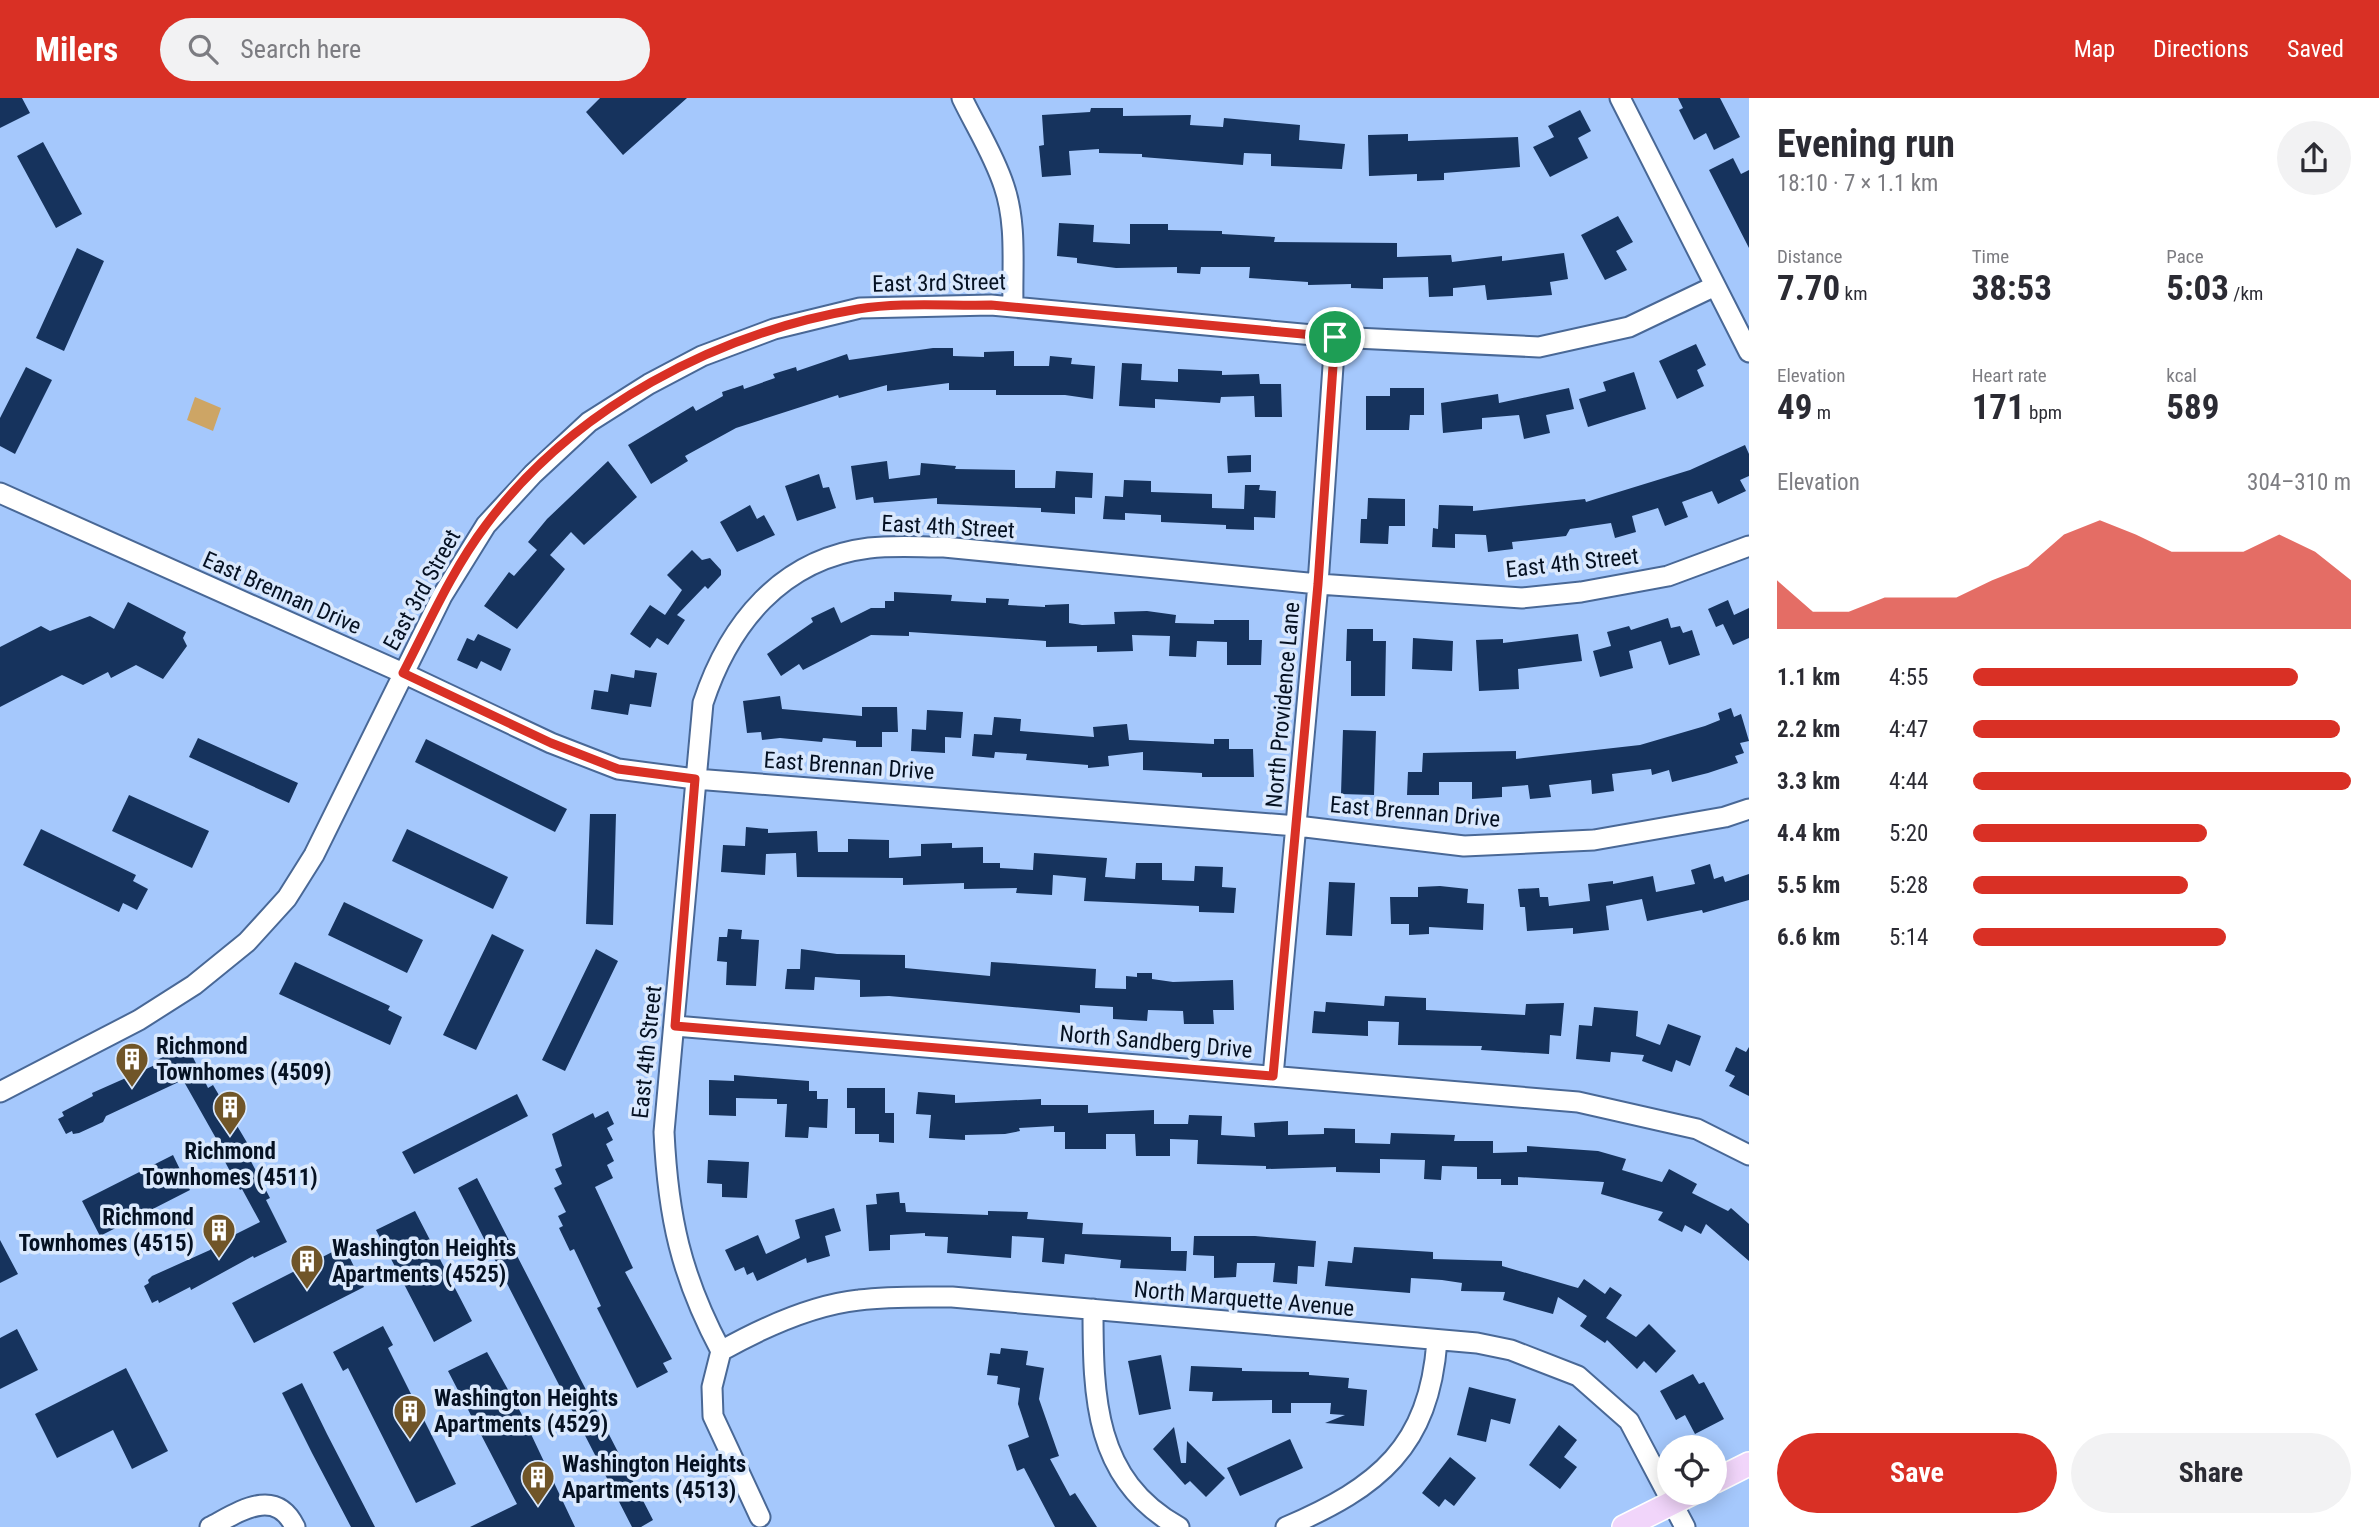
<!DOCTYPE html>
<html lang="en">
<head>
<meta charset="utf-8">
<style>
  body { margin:0; font-family:"Roboto Condensed",sans-serif; background:#f2f2f3; color:#2b2b33; height:100vh; display:flex; flex-direction:column; font-size:26px; white-space:nowrap }
  * { box-sizing:border-box; margin:0 }
  p { font-size:23px; color:#7c7c81 }
  .icon { flex:none; width:38px; height:38px; fill:none; stroke:currentColor; stroke-width:2; stroke-linecap:round; stroke-linejoin:round }
  .map { position:relative; flex:1; overflow:hidden }
  .details { display:flex; flex-direction:column; background:#fff; width:630px }
  .details>* { flex:none }
  .fabs { position:absolute; left:1657px; top:1337px; display:grid; gap:14px }
  .fabs a { display:grid; place-items:center; width:70px; height:70px; border-radius:50%; background:#fff; box-shadow:0 4px 18px #0003; font-size:35px }
  .pin { position:absolute; display:grid; place-items:center; width:60px; height:60px; color:#fff; margin:-30px; border:4px solid #fff; border-radius:50%; box-shadow:0 2px 7px #0007 }
  .round { display:grid; place-items:center; flex:none; width:74px; height:74px; border-radius:37px; background:#f2f2f3 }
  .overview { display:flex; align-items:center; justify-content:space-between; height:119px; padding:0 28px }
  h1 { font-size:38px; font-weight:700; line-height:52px }
  .stats { display:grid; grid-template-columns:repeat(3,1fr); gap:10px; height:119px; padding:7px 28px }
  .stats div { display:grid; align-content:center }
  .stats b { font-size:35px; font-weight:700 }
  .stats small { font-size:19px; font-weight:400 }
  .stats p { font-size:19px }
  .chart { height:196px; padding:14px 28px }
  .chart p { display:flex; justify-content:space-between }
  .chart svg { width:100%; height:126px; margin-top:7px; fill:#d93025; opacity:.7 }
  .action { display:flex; gap:14px; margin-top:auto; padding:14px 28px }
  .action a { flex:1; height:80px; border-radius:42px; background:#d93025; color:#fff; font-size:28px; font-weight:700; line-height:80px; text-align:center }
  .action a+a { background:#f2f2f3; color:#2b2b33 }
  ul { padding:0 28px; list-style:none; font-size:23px }
  li { display:grid; grid-template-columns:112px 84px 1fr; align-items:center; height:52px }
  li i { height:18px; border-radius:9px; background:#d93025 }
  header { display:flex; align-items:center; gap:42px; box-sizing:border-box; height:98px; padding:0 35px; background:#d93025; color:#fff }
  header strong { font-size:33px }
  nav { display:flex; gap:38px; margin-inline-start:auto; font-size:24px }
  .search { width:490px; height:63px; background:#f2f2f3; display:flex; align-items:center; gap:18px; box-sizing:border-box; padding:0 24px; border-radius:38px; color:#7c7c81; font-size:26px }
  main { display:flex; flex:1; min-height:0 }
  .map>svg:first-child { display:block }
  .green { fill:#cda565 }
  .building { fill:#16335d }
  .lines { fill:none; stroke-linecap:round; stroke-linejoin:round }
  .minor-casing { stroke:#496896; stroke-width:23 }
  .major-casing { stroke:#fff; stroke-width:26 }
  .minor { stroke:#fff; stroke-width:19 }
  .major { stroke:#f1d5fa; stroke-width:23 }
  .route-casing { stroke:#fff; stroke-width:14 }
  .route { stroke:#d93025; stroke-width:9 }
  .labels { text-anchor:middle; dominant-baseline:central; stroke-width:7; stroke-linejoin:round; paint-order:stroke }
  .street-label { font-size:23px; fill:#051122; stroke:#d9e8fd }
  .poi-label { font-size:23px; font-weight:bold; fill:#051122; stroke:#d9e8fd; text-anchor:start }
</style>
</head>
<body>
<header>
<strong>Milers</strong>
<div class="search"><svg class="icon" aria-label="search" viewBox="0 0 24 24"><circle cx="10" cy="10" r="6"/><path d="M15 15l6 6"/></svg>Search here</div>
<nav><a>Map</a><a>Directions</a><a>Saved</a></nav>
</header>
<main>
<div class="map">
<svg width="1749" height="1429" viewBox="0 0 1749 1429">
  <rect width="100%" height="100%" fill="#a5c8fc"/>
  <path class="green" d="M195 299 221 310 213 333 187 322Z"/>
  <path class="building" d="M0 0H22L30 15 0 30Z
    M600 0H687L623 57 586 14Z
    M1678 0H1720L1740 39 1714 52 1706 35 1694 42 1679 12 1683 10Z
    M1091 10H1123V18L1191 17 1190 27 1223 29 1224 20 1300 27 1299 42 1345 46 1342 71 1271 68V56L1244 55 1243 67 1142 59V56L1099 55V51L1069 53 1071 77 1042 79 1039 48 1044 47 1042 17 1090 14Z
    M1580 12 1591 33 1578 40 1588 60 1550 79 1533 49 1554 39 1548 28Z
    M1408 36V43L1518 39 1520 69 1444 75V82L1417 83V76L1369 78 1368 37Z
    M43 44 82 116 56 130 17 58Z
    M1733 60 1741 76 1749 72V150L1709 72Z
    M1618 118 1633 144 1616 153 1627 172 1605 182 1581 137Z
    M1059 125 1094 127 1093 144 1130 146V126H1168V132L1222 133V136L1275 139 1274 144 1397 145V159L1451 157 1452 164 1502 158V163L1564 155 1568 181 1550 184 1552 197 1487 202 1485 187 1453 190V198L1429 199 1428 179 1383 180V191L1351 190V186L1308 187V184L1249 180 1250 169H1201L1200 176 1177 175V169L1116 170 1077 165V160L1057 158Z
    M77 150 104 163 64 253 36 240Z
    M1696 246 1706 267 1697 272 1704 288 1677 301 1659 263Z
    M933 250H953V258L984 259V254L1014 253V268H1049L1050 258 1072 260 1071 266 1095 268 1093 301 1065 297H996V292H949V285L887 293V287L839 300 838 297 736 330 685 358 688 363 651 386 628 347 693 308 696 313 723 298 722 294 743 287 744 291 775 280 773 276 796 269 797 273 847 256 849 262Z
    M1122 265 1142 266 1141 282 1178 284V271L1222 273V277L1259 276 1260 286H1281L1282 319H1255L1254 298 1221 299 1220 305 1155 301V310L1119 308Z
    M26 269 52 282 15 356 0 348V320Z
    M1634 274 1646 311 1588 329 1579 301 1606 293 1603 284Z
    M1390 290H1424V317H1410L1409 332H1366V298H1390Z
    M1569 290 1574 311 1546 317 1550 335 1524 341 1519 317 1482 320V331L1443 335 1441 305 1498 296 1499 305Z
    M1745 347 1749 356V378L1740 382 1746 393 1718 406 1712 393 1682 404 1688 419 1665 428 1658 410 1632 418 1636 434 1615 440 1611 425 1570 431 1566 438 1512 444 1513 451 1488 454 1486 437 1455 436V450L1432 449 1433 430 1438 431 1439 407 1473 408V413L1585 401 1586 404 1690 372Z
    M1251 357V374L1228 375 1227 358Z
    M608 363 637 399 584 447 571 434 550 457 565 471 517 531 484 508 509 474 514 478 537 452 528 444 547 421Z
    M887 363 889 381 920 377 921 365 956 368 955 371 1015 372V390H1055L1056 373 1093 375 1092 400 1075 399V416L1041 414V410L937 406V400L874 405 873 399 856 402 851 368Z
    M819 376 823 390 829 389 836 410 797 423 785 388Z
    M1124 382 1151 383V394L1212 396V410L1244 411 1245 387H1260L1259 392 1276 393 1275 420 1254 419V432L1226 431V427L1161 424V417L1125 415V422L1103 421 1105 398 1123 399Z
    M1368 400 1405 401V428H1389L1388 446 1360 445 1361 421H1367Z
    M750 407 757 421 764 417 775 437 737 454 720 424Z
    M692 452 702 462 710 460 721 472V477L708 491 705 488 677 517 685 522 668 547 657 540 650 550 630 536 650 507 665 517 682 492 667 477Z
    M894 494 952 497 951 503 986 505V500L1009 501 1008 507 1045 509V507L1069 506V525L1082 527 1115 526 1114 514 1147 513 1176 517 1175 525 1214 526V522H1249V542H1262L1261 567H1227V544L1197 543 1196 559 1169 558 1170 538 1132 537 1133 553 1097 554V548L1046 549V543L990 539 909 534V538L871 537 803 572 799 566 781 578 767 556 813 524 811 520 834 509 841 525 871 510H885V503H894Z
    M1728 502 1734 517 1749 510V540L1733 547 1723 526 1716 529 1708 511Z
    M128 504 186 534 183 540 187 548 163 581 136 567 111 580 108 574 83 587 62 577 0 609V549L41 528 50 533 90 518 114 531Z
    M1668 520 1671 530 1680 528 1683 535 1692 532 1700 557 1669 567 1661 543 1629 553 1633 570 1600 579 1593 553 1611 548 1607 534 1629 528 1631 532Z
    M1347 531H1373V543H1386L1385 598H1351V563H1346Z
    M478 536 511 551 501 573 481 563 477 571 457 562 467 540 474 543Z
    M1578 536 1582 563 1518 571 1519 591 1479 593 1476 542 1503 541V545Z
    M1413 540 1453 543 1452 573 1412 571Z
    M635 572 657 575 651 609 630 606 628 617 591 611 594 592 608 594 611 576 634 580Z
    M780 598 782 611 862 618V609H897L898 634H882V649H856V643L823 640 822 644 780 640 762 642 761 634 747 635 743 603Z
    M1731 610 1734 619 1741 616 1749 643 1740 645 1744 655 1735 658 1738 665 1708 675 1672 684 1669 672 1652 677 1651 671 1612 676 1614 693 1592 696 1591 682 1549 687 1551 699 1530 701 1528 687 1502 689V699L1472 701V684H1439V697H1407L1408 674H1422L1423 655 1516 653V661L1640 647 1705 628 1720 622 1718 615Z
    M927 612 963 614 961 640 945 639V655L911 653 912 631 926 632Z
    M994 619 1021 621 1020 633 1094 639 1093 629 1127 626 1129 642 1214 646V641H1229V651H1253L1254 679H1202V675L1143 672V654L1108 658 1109 668 1088 670V667L1026 662 1027 656 995 654 994 660 972 658 974 636 992 637Z
    M1343 632 1376 633 1374 697 1341 696Z
    M198 640 298 685 289 705 189 659Z
    M426 641 567 711 555 734 415 664Z
    M129 697 209 733 192 770 112 733Z
    M590 716H616L613 827 586 826Z
    M746 729 768 731V735L817 733 818 754H848V741L889 742V760L921 758V746L952 745V750L983 749V765H1000V770L1033 772 1034 755 1107 760 1105 779 1135 781 1136 765H1162V782L1194 783 1195 768 1223 769 1222 789 1236 790 1234 815 1199 814V808L1084 803 1086 780 1053 777 1052 797 1016 795 1017 790 964 791V785L903 787V780L797 779 796 755 766 756 765 777 721 774 723 747 745 748Z
    M41 731 136 777 133 783 148 791 137 812 123 805 119 814 23 767Z
    M407 731 508 779 493 811 392 763Z
    M1710 766 1714 781 1723 778 1725 784 1749 776V802L1703 815 1702 812 1647 823 1642 801 1606 808 1609 832 1573 836V830L1527 833 1525 809H1520L1518 791 1539 790 1540 799H1548L1549 808 1590 803 1588 786 1613 783V786L1653 778 1656 794 1695 786 1691 772Z
    M1329 784 1355 785 1352 838 1326 837Z
    M1440 788 1468 791 1467 805 1484 806 1483 832 1429 829V836L1409 837V826H1391L1390 799H1418V789Z
    M344 804 423 842 407 875 328 837Z
    M728 831 742 832 741 841 759 842 756 888 726 887 727 864 717 863 719 839H727Z
    M492 836 524 852 476 952 443 937Z
    M596 851 618 863 565 973 542 962Z
    M801 851 837 856 905 857V870L990 878 991 864 1096 871 1095 890 1126 891V878L1137 879V875H1152V881L1173 884 1233 882 1234 912H1213L1214 926H1184L1183 913 1148 912 1147 923 1113 921V909L1080 907V915L889 898 860 899V882L815 879 814 892 785 891 787 871H800Z
    M295 864 390 908 388 912 402 919 390 947 279 896Z
    M1385 898 1426 900V912L1525 917 1526 906 1564 905 1561 938 1550 937 1549 956 1481 952 1482 948 1398 947 1399 924 1368 923V938L1312 935 1314 913 1325 914 1326 904 1384 908Z
    M1594 909 1638 913 1636 938 1660 947 1668 926 1701 938 1690 968 1676 962 1672 974 1642 963 1644 957 1611 954 1610 964 1576 961 1579 927 1592 928Z
    M187 947 208 990 213 987 249 1048 244 1050 270 1100 266 1102 287 1144 254 1160 253 1158 191 1192 190 1189 159 1205 158 1202 152 1205 144 1188 149 1185 148 1182 152 1178 210 1152 214 1147 260 1124 242 1091 240 1092 223 1060 226 1058 183 982 106 1018 103 1024 79 1035 73 1036 72 1033 66 1036 58 1021 64 1018 62 1014 93 998 92 995 155 967 153 964Z
    M1736 949 1746 954 1749 949V998L1729 988 1735 978 1725 973Z
    M734 977 809 983V993H817V1001H828L827 1030 809 1029 808 1040 785 1039 787 1006H777V1001L736 1000V1018L709 1017V982L734 983Z
    M847 990H885V1015H894V1045L879 1044V1036H855V1010H847Z
    M918 994 955 997V1005L1041 1001V1007H1088V1015L1154 1012V1026H1188L1189 1017 1222 1018 1221 1037 1255 1039 1254 1025 1288 1023V1037L1324 1036V1030L1355 1031V1045L1390 1046 1391 1035 1455 1037 1454 1043H1493V1055L1527 1054V1048L1598 1053 1626 1061 1622 1072 1662 1084 1669 1071 1697 1086 1692 1095 1728 1113 1731 1110 1749 1126V1163L1706 1126 1701 1136 1685 1127 1682 1134 1658 1122 1663 1114 1601 1096 1604 1084 1518 1079V1087H1501V1081H1477V1069L1442 1068 1441 1082 1424 1081 1425 1062 1380 1061V1075L1336 1074V1069L1266 1071V1068L1197 1066 1198 1042 1170 1041V1058H1136L1135 1036H1106V1051H1065V1034H1054V1028L1019 1030 1020 1033 1005 1036 965 1037V1042L929 1040 931 1017 916 1016Z
    M517 996 528 1018 414 1076 402 1054Z
    M608 1013 614 1026 607 1030 613 1042 606 1046 614 1063 607 1067 613 1080 595 1089 633 1170 625 1174 672 1261 663 1265 668 1274 637 1290 597 1210 601 1208 574 1151 570 1153 559 1130 563 1128 558 1118 566 1114 554 1090 562 1086 555 1071 562 1068 552 1036 593 1015 595 1020Z
    M173 1057 190 1092 100 1138 82 1103Z
    M708 1062 749 1064 747 1100 722 1099V1086L707 1085Z
    M477 1080 653 1422 641 1429H632L458 1090Z
    M899 1094 900 1105H905L906 1114 988 1117V1113L1028 1114 1027 1121 1083 1125 1082 1136 1171 1139V1153H1187L1186 1173 1120 1170 1121 1162 1065 1156 1064 1166 1042 1164 1044 1140 1012 1138 1011 1160 947 1155 948 1139 925 1138V1135L890 1137V1152L869 1153 866 1107 877 1106 876 1096Z
    M834 1110 841 1133 825 1138 830 1158 807 1165 806 1160 757 1183 753 1174 747 1177 744 1169 735 1173 725 1152 758 1137 766 1156 800 1140 795 1122Z
    M415 1113 472 1223 434 1244 376 1132Z
    M1194 1138H1255L1316 1143 1314 1169 1298 1168 1297 1186 1273 1184 1275 1165H1237L1236 1179 1214 1180V1158L1193 1157Z
    M0 1142 18 1176 0 1185Z
    M344 1148 364 1189 254 1245 232 1205Z
    M1354 1149 1433 1154V1161L1502 1163V1168L1578 1190 1584 1181 1605 1196 1610 1189 1622 1197 1606 1220 1636 1239 1649 1226 1676 1253 1656 1275 1644 1263 1637 1271 1607 1242 1605 1245 1580 1228 1587 1218 1558 1199 1553 1216 1503 1202 1505 1194 1461 1193 1462 1185 1442 1182 1411 1180 1410 1195 1325 1188 1328 1163 1352 1165Z
    M383 1228 393 1247 388 1250 456 1386 416 1405 348 1270 343 1273 333 1254Z
    M17 1231 38 1272 0 1291V1240Z
    M1001 1250 1028 1253 1026 1267 1044 1270 1039 1301 1059 1358 1050 1361 1070 1398 1075 1395 1097 1429H1055L1024 1370 1017 1373 1008 1347 1029 1339 1018 1306 1020 1290 997 1286 998 1278 987 1277 990 1255 1000 1256Z
    M487 1254 521 1315 575 1429H470L517 1406 448 1273Z
    M1161 1257 1171 1311 1139 1317 1128 1263Z
    M1191 1268 1242 1270V1273L1309 1274V1277L1349 1280 1348 1290 1367 1292 1364 1328 1325 1325 1345 1317 1330 1316 1331 1305H1291V1315H1272V1302L1212 1303 1213 1294 1189 1293Z
    M126 1270 168 1353 132 1371 113 1332 57 1360 35 1316Z
    M1693 1276 1699 1286 1704 1284 1724 1321 1695 1336 1685 1317 1676 1322 1660 1293Z
    M302 1285 327 1336 375 1429H351L312 1355 282 1295Z
    M1469 1289 1516 1301 1510 1326 1491 1321 1486 1344 1457 1337Z
    M1559 1327 1577 1342 1564 1359 1577 1369 1560 1391 1529 1367Z
    M1174 1329 1181 1365H1186L1187 1343 1225 1380 1206 1399 1190 1383 1185 1387 1153 1351Z
    M1290 1341 1303 1370 1240 1398 1227 1370Z
    M1450 1359 1476 1380 1454 1408 1445 1401 1439 1409 1422 1395Z"/>
  <g class="lines">
    <defs>
      <path id="minor" d="M962 0C976 29 994 57 1004 88 1017 126 1012 168 1013 207
        M1620 0 1749 254
        M0 395 403 575 551 645 618 671 695 681 1297 728 1464 748 1594 742 1725 719 1749 711
        M675 928 1578 1004 1697 1031 1749 1057
        M1273 978 1318 486 1335 239
        M0 994 139 922 194 887 247 844 287 800 314 757 442 498 486 427 533 376 589 324 649 286 702 258 774 231 860 210 991 207 1335 239 1539 249 1629 229 1715 188
        M1093 1211C1093 1299 1094 1382 1179 1429
        M721 1253C681 1178 668 1119 664 1034L703 605C729 526 781 461 869 450 894 447 919 449 944 449L1318 486 1522 500 1581 494 1668 478 1749 448
        M721 1253C762 1230 812 1207 859 1202 890 1198 921 1199 952 1199L1477 1245 1511 1252 1578 1278 1629 1323 1685 1429
        M721 1253 712 1289 713 1318 760 1419
        M210 1429C239 1414 275 1388 295 1429
        M1286 1429C1379 1389 1429 1349 1437 1243"/>
      <path id="major" d="M1715 1383 1749 1366
        M1624 1429 1692 1395"/>
    </defs>
    <use href="#minor" class="minor-casing"/>
    <use href="#major" class="major-casing"/>
    <use href="#minor" class="minor"/>
    <use href="#major" class="major"/>
  </g>
  <g class="lines">
    <defs>
      <path id="route" d="M991 207 1335 239 1318 486 1273 978 675 928 695 681 618 671 551 645 403 575C429 525 452 472 486 427 573 310 716 235 858 211 900 204 948 208 991 207Z"/>
    </defs>
    <use href="#route" class="route-casing"/>
    <use href="#route" class="route"/>
  </g>
  <defs>
    <symbol id="building-pin" viewBox="-11 -11 22 30"><path d="M0 17L-7.5 6A9.5 9.5 0 1 1 7.5 6Z" fill="#705528" stroke="#d9e8fd"/><path d="M-4-6H4V6H1V3H-1V6H-4ZM-2.5-4.3h1.7v1.8h-1.7ZM.8-4.3h1.7v1.8H.8ZM-2.5-1h1.7V.8h-1.7ZM.8-1h1.7V.8H.8Z" fill="#fff"/></symbol>
  </defs>
  <g fill-rule="evenodd">
    <use href="#building-pin" x="113" y="942" width="38" height="52"/>
    <use href="#building-pin" x="211" y="990" width="38" height="52"/>
    <use href="#building-pin" x="200" y="1113" width="38" height="52"/>
    <use href="#building-pin" x="288" y="1144" width="38" height="52"/>
    <use href="#building-pin" x="391" y="1294" width="38" height="52"/>
    <use href="#building-pin" x="519" y="1360" width="38" height="52"/>
  </g>
  <g class="labels">
    <g class="street-label">
      <text transform="translate(939 185) rotate(-1)">East 3rd Street</text>
      <text transform="translate(948 429) rotate(3)">East 4th Street</text>
      <text transform="translate(1572 465) rotate(-6)">East 4th Street</text>
      <text transform="translate(422 492) rotate(-61)">East 3rd Street</text>
      <text transform="translate(282 495) rotate(24)">East Brennan Drive</text>
      <text transform="translate(1283 607) rotate(-85)">North Providence Lane</text>
      <text transform="translate(849 668) rotate(4)">East Brennan Drive</text>
      <text transform="translate(1415 714) rotate(5)">East Brennan Drive</text>
      <text transform="translate(1156 944) rotate(5)">North Sandberg Drive</text>
      <text transform="translate(647 954) rotate(-84)">East 4th Street</text>
      <text transform="translate(1244 1201) rotate(5)">North Marquette Avenue</text>
    </g>
    <g class="poi-label">
      <text x="156" y="948">Richmond<tspan x="156" dy="26">Townhomes (4509)</tspan></text>
      <text x="230" y="1053" text-anchor="middle">Richmond<tspan x="230" dy="26">Townhomes (4511)</tspan></text>
      <text x="194" y="1119" text-anchor="end">Richmond<tspan x="194" dy="26">Townhomes (4515)</tspan></text>
      <text x="332" y="1150">Washington Heights<tspan x="332" dy="26">Apartments (4525)</tspan></text>
      <text x="434" y="1300">Washington Heights<tspan x="434" dy="26">Apartments (4529)</tspan></text>
      <text x="562" y="1366">Washington Heights<tspan x="562" dy="26">Apartments (4513)</tspan></text>
    </g>
  </g>
</svg>
<div class="fabs">
<a><svg class="icon" aria-label="locate" viewBox="0 0 24 24"><circle cx="12" cy="12" r="6"/><path d="M12 2v4M12 18v4M2 12h4M18 12h4"/></svg></a>
</div>
<div class="pin" style="left:1335px;top:239px;background:#1e9e55"><svg class="icon" aria-label="arrive" viewBox="0 0 24 24"><path d="M6 21V4h12l-3 4 3 4H6"/></svg></div>
</div>
<section class="details">
<div class="overview"><div><h1>Evening run</h1><p>18:10 · 7 × 1.1 km</p></div><a class="round"><svg class="icon" aria-label="share" viewBox="0 0 24 24"><path d="M12 15V3M7 8l5-5 5 5M5 13v7h14v-7"/></svg></a></div>
<div class="stats">
<div><p>Distance</p><b>7.70<small> km</small></b></div>
<div><p>Time</p><b>38:53</b></div>
<div><p>Pace</p><b>5:03<small> /km</small></b></div>
</div>
<div class="stats">
<div><p>Elevation</p><b>49<small> m</small></b></div>
<div><p>Heart rate</p><b>171<small> bpm</small></b></div>
<div><p>kcal</p><b>589</b></div>
</div>
<div class="chart"><p><span>Elevation</span>304–310 m</p>
<svg viewBox="0 0 160 44" preserveAspectRatio="none"><path d="M0 44V27L10 38L20 38L30 33L40 33L50 33L60 27L70 22L80 11L90 6L100 11L110 17L120 17L130 17L140 11L150 17L160 27V44z"/></svg>
</div>
<ul>
<li><b>1.1 km</b>4:55<i style="width:86%"></i></li>
<li><b>2.2 km</b>4:47<i style="width:97%"></i></li>
<li><b>3.3 km</b>4:44<i style="width:100%"></i></li>
<li><b>4.4 km</b>5:20<i style="width:62%"></i></li>
<li><b>5.5 km</b>5:28<i style="width:57%"></i></li>
<li><b>6.6 km</b>5:14<i style="width:67%"></i></li>
</ul>
<div class="action"><a>Save</a><a>Share</a></div>
</section>
</main>
</body>
</html>
